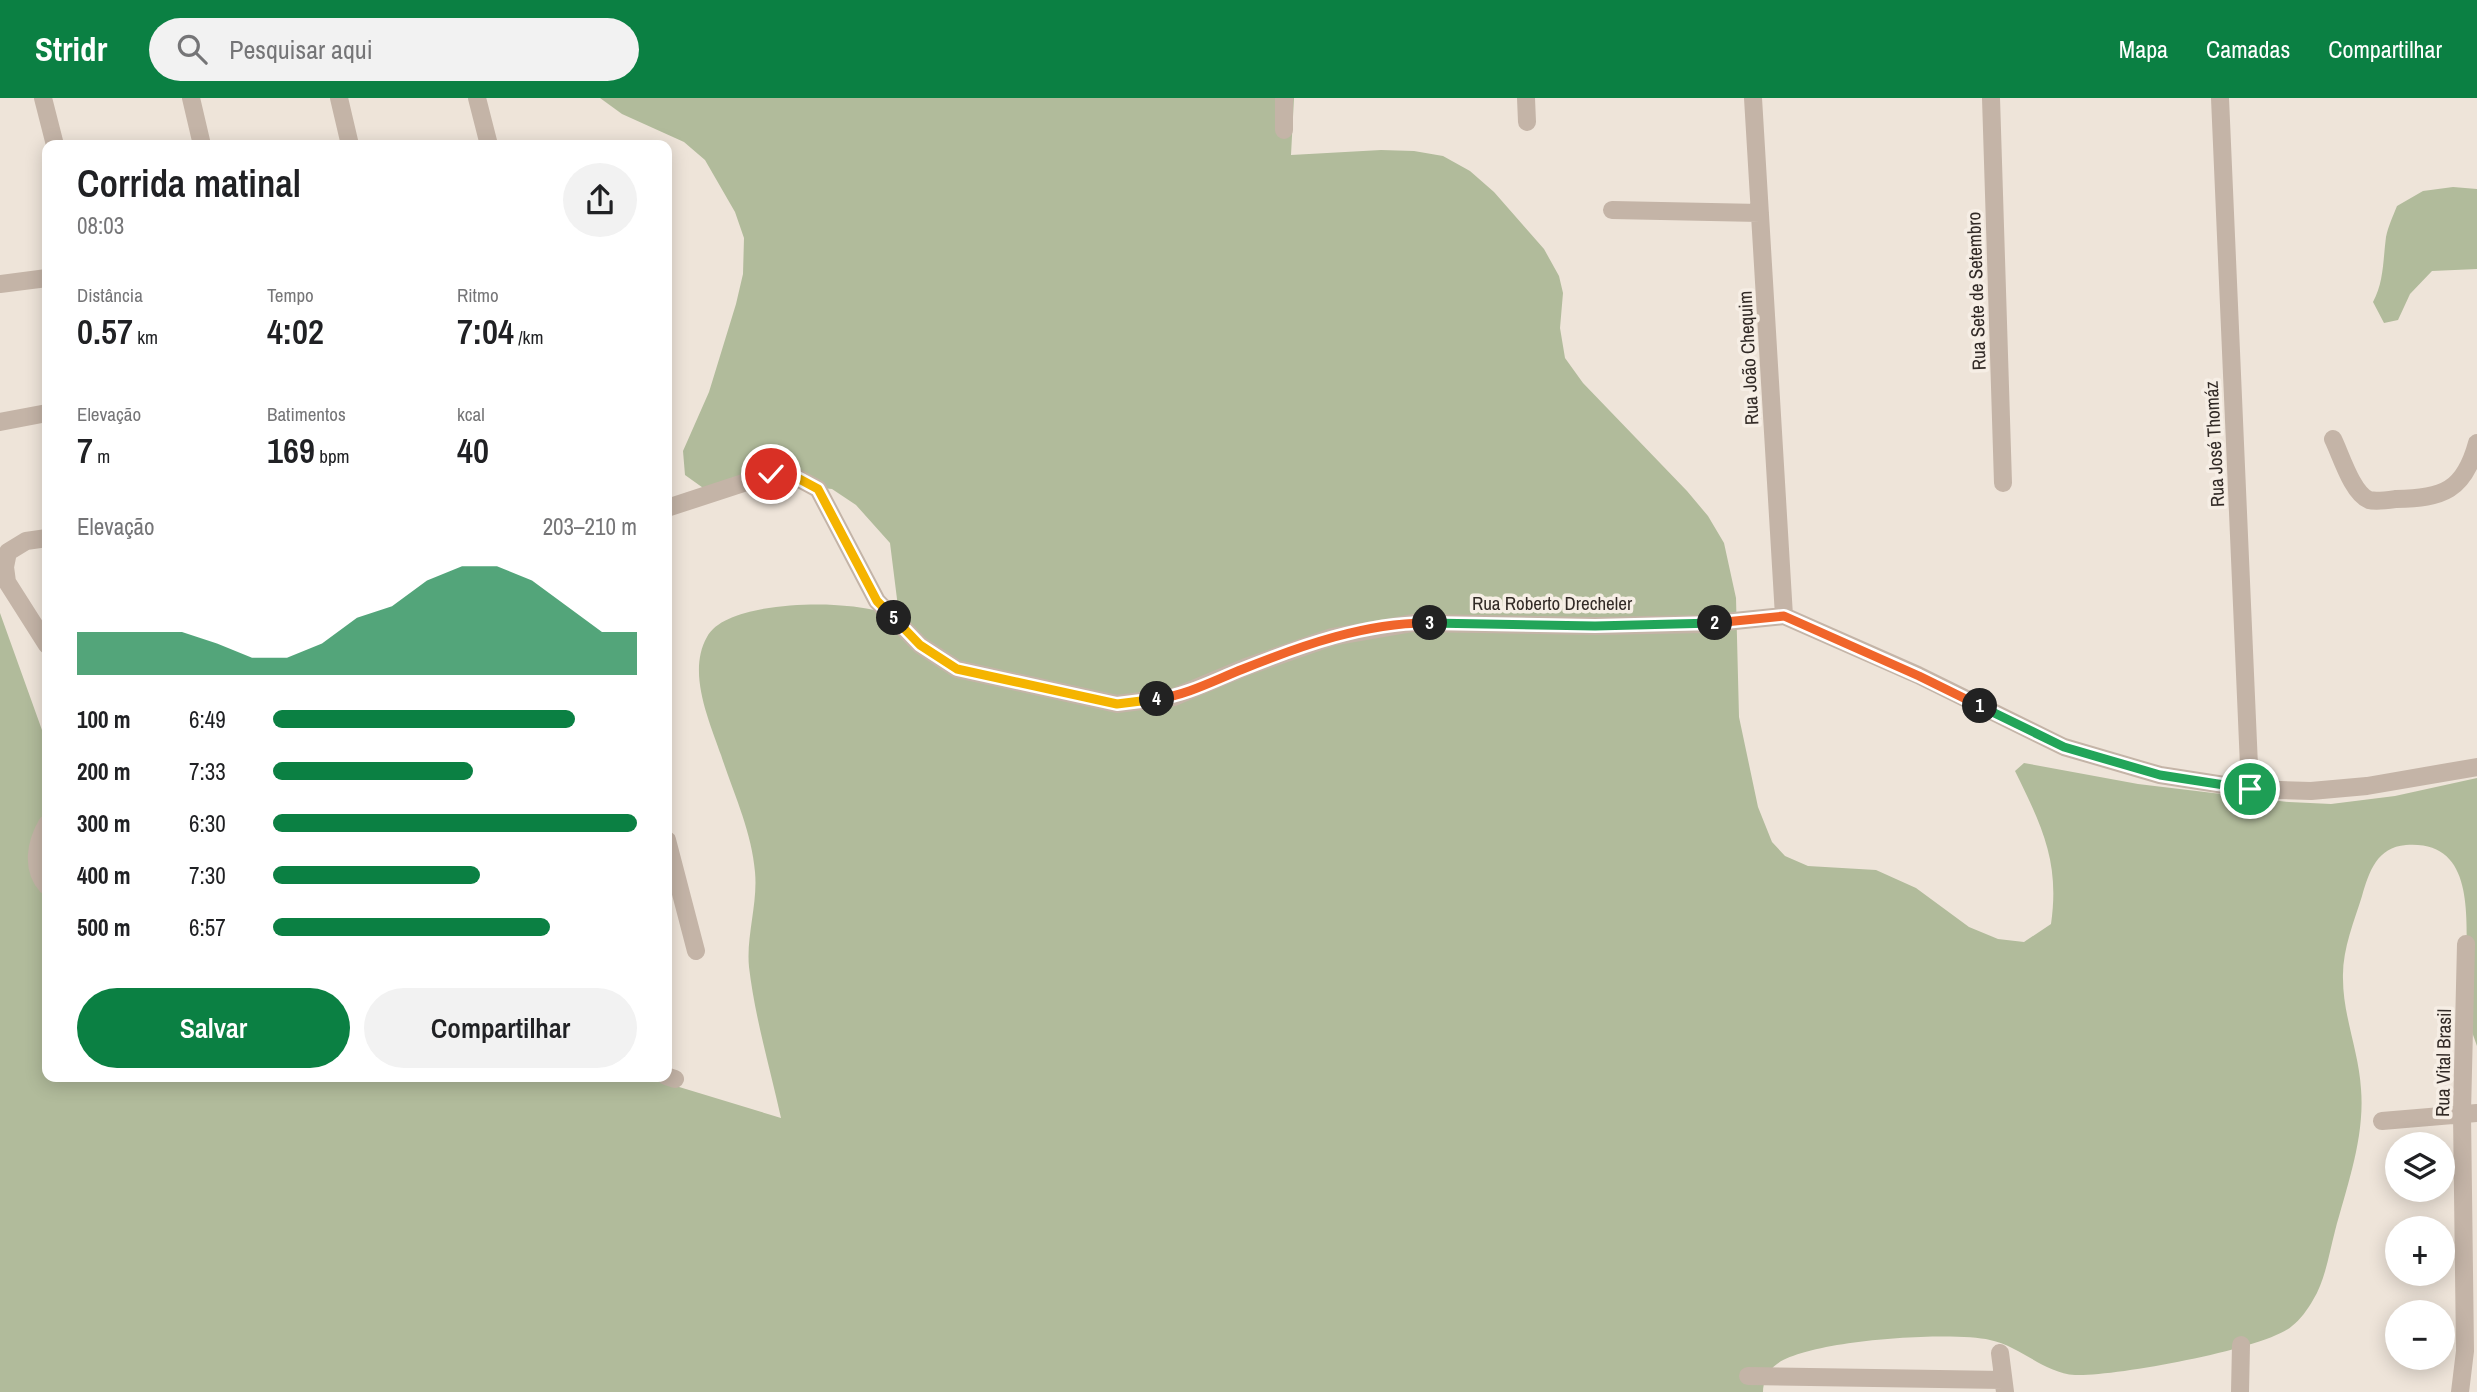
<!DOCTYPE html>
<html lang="pt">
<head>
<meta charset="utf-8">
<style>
  body { margin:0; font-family:"Archivo Narrow",sans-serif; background:#f2f2f2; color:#202124; height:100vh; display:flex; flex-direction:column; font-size:26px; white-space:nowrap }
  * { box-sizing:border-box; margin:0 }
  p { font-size:23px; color:#757577 }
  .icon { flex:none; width:38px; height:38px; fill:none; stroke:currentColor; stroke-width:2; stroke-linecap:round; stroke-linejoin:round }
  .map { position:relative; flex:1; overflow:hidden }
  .sheet { position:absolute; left:42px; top:42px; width:630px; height:942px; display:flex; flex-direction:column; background:#fff; border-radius:14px; box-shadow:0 4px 18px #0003 }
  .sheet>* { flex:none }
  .tools { position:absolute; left:2385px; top:1034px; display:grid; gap:14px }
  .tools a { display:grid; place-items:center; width:70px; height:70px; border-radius:50%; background:#fff; box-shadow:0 4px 18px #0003; font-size:35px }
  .pin { position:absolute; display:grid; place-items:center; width:60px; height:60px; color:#fff; margin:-30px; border:4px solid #fff; border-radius:50%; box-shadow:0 2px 7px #0007 }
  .km { position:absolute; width:35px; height:35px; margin:-18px; border-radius:50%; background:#222; color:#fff; font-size:19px; line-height:35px; text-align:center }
  .round { display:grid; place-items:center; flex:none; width:74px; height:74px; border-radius:37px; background:#f2f2f2 }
  .head { display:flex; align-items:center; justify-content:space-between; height:119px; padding:0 35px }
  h1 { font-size:38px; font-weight:600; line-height:52px }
  .stats { display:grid; grid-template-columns:repeat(3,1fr); gap:10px; height:119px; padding:7px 35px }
  .stats div { display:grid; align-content:center }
  .stats b { font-size:35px; font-weight:600 }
  .stats small { font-size:19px; font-weight:400 }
  .stats p { font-size:19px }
  .chart { height:196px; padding:14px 35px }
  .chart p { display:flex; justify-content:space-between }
  .chart svg { width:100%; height:126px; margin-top:7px; fill:#0b8043; opacity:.7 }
  .primary-button { display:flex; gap:14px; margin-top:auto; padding:14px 35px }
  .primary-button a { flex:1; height:80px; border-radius:42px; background:#0b8043; color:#fff; font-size:28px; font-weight:600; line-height:80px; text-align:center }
  .primary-button a+a { background:#f2f2f2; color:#202124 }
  ul { padding:0 35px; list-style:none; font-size:23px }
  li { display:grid; grid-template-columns:112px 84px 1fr; align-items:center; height:52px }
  li i { height:18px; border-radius:9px; background:#0b8043 }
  header { display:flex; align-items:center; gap:42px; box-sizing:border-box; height:98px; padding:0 35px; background:#0b8043; color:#fff }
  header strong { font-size:33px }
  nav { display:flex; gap:38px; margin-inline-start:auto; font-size:24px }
  .search { width:490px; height:63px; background:#f2f2f2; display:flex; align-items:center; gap:18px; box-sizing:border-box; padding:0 24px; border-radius:38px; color:#757577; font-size:26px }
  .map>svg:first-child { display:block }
  .green { fill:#b1bb9b }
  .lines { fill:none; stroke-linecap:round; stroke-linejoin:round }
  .street { stroke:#c4b4a7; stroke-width:18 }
  .split-1-casing { stroke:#fff; stroke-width:14 }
  .split-2-casing { stroke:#fff; stroke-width:14 }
  .split-3-casing { stroke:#fff; stroke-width:14 }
  .split-4-casing { stroke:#fff; stroke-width:14 }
  .split-5-casing { stroke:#fff; stroke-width:14 }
  .split-6-casing { stroke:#fff; stroke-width:14 }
  .split-1 { stroke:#22a559; stroke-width:9 }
  .split-2 { stroke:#f0652b; stroke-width:9 }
  .split-3 { stroke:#22a559; stroke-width:9 }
  .split-4 { stroke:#f0652b; stroke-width:9 }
  .split-5 { stroke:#f5b400; stroke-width:9 }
  .split-6 { stroke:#f5b400; stroke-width:9 }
  .labels { text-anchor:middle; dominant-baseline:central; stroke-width:7; stroke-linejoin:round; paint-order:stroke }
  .street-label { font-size:19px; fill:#322a26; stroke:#f6eee5 }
</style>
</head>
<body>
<header>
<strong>Stridr</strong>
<div class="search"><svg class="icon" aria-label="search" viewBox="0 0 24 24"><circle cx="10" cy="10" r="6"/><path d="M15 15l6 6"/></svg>Pesquisar aqui</div>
<nav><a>Mapa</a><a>Camadas</a><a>Compartilhar</a></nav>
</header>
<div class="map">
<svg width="2477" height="1294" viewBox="0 0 2477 1294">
  <rect width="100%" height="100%" fill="#eee4d9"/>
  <path class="green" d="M600 0H1294L1291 57 1381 52 1414 53 1443 58 1470 73 1494 94 1544 151 1559 178 1563 195 1560 230 1565 260 1583 285 1687 393 1708 418 1724 445 1736 500 1739 619 1758 709 1772 744 1785 758 1808 768 1876 772 1916 790 1969 829 1998 841 2024 844 2051 826C2060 764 2042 728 2015 673L2024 665 2138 686 2289 704 2331 706 2395 698 2477 680V948L2472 934C2470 910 2468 886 2467 861 2466 815 2474 742 2406 747 2377 749 2369 774 2362 798 2354 824 2342 852 2343 881 2343 918 2359 954 2361 991 2365 1039 2347 1088 2335 1133 2329 1156 2325 1183 2313 1202 2308 1211 2300 1222 2292 1228 2267 1251 2112 1279 2075 1277 2044 1275 2020 1248 1990 1242 1950 1233 1809 1242 1777 1266 1768 1272 1763 1284 1763 1294H0V515L47 646V978H643L781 1020C770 970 755 920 749 869 746 838 758 806 755 774 752 734 733 694 721 657 709 622 687 574 707 539 724 506 814 504 847 508 864 509 882 514 899 517L890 445 856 407 832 391 784 386 728 393 706 392 685 377 683 353 709 294 736 206 743 176 744 140 735 114 705 62 684 44 622 16Z
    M2453 89 2477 91V171L2432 173 2410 196 2398 222 2384 225 2373 204C2384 184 2383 161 2386 139 2388 129 2393 118 2397 108L2423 93Z"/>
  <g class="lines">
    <path class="street" d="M43 0 55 47
      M191 0 202 47
      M339 0 350 47
      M477 0 489 47
      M1284 0V32
      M1526 0 1527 24
      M1753 0 1784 518
      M1991 0 2003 385
      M2220 0 2250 691
      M1612 112 1760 115
      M0 186 47 180
      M0 324 47 315
      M2333 341C2341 357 2352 395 2369 402 2376 404 2389 402 2396 401 2443 400 2464 393 2477 345
      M667 410 771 376 792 377 818 391 877 503 920 547 957 571 1117 606 1174 599 1246 569 1332 539 1413 525 1595 528 1705 526 1784 518 1918 577 2064 649 2160 677 2250 691 2311 693 2367 688 2477 669
      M47 440 26 443 8 454 5 469 7 484 47 547
      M47 726C36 745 31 770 47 788
      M667 742 696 853
      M666 978 675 981
      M2382 1023 2477 1015
      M2000 1255 2005 1294
      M1748 1278 2003 1282
      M2240 1294 2241 1247
      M2460 1294 2465 1253 2462 1015 2466 846"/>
  </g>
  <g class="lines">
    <defs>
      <path id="split-1" d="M1980 608 2064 649 2160 677 2250 691"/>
      <path id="split-2" d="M1715 525 1784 518 1919 578 1980 608"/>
      <path id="split-3" d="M1430 525 1595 528 1715 525"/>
      <path id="split-4" d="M1157 601C1187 597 1215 582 1243 571 1300 548 1367 524 1430 525"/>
      <path id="split-5" d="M894 520 920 547 957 571 1117 606 1157 601"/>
      <path id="split-6" d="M771 376 792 377 818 391 877 503 894 520"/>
    </defs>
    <use href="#split-1" class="split-1-casing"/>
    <use href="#split-2" class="split-2-casing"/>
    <use href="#split-3" class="split-3-casing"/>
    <use href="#split-4" class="split-4-casing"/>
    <use href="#split-5" class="split-5-casing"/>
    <use href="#split-6" class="split-6-casing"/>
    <use href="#split-1" class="split-1"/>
    <use href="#split-2" class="split-2"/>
    <use href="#split-3" class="split-3"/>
    <use href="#split-4" class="split-4"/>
    <use href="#split-5" class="split-5"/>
    <use href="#split-6" class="split-6"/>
  </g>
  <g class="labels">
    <g class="street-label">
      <text transform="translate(1976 193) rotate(-92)">Rua Sete de Setembro</text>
      <text transform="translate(1748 260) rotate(-93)">Rua João Chequim</text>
      <text transform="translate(2214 346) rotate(-93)">Rua José Thomáz</text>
      <text x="1552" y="505">Rua Roberto Drecheler</text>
      <text transform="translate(2443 965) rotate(-89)">Rua Vital Brasil</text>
    </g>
  </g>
</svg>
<div class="tools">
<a><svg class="icon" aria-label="layers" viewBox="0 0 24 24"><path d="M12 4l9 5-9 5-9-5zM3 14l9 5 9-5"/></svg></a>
<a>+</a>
<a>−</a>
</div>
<div class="pin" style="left:2250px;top:691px;background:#1e9e55"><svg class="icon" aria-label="arrive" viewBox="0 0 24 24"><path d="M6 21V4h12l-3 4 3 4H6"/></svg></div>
<div class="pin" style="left:771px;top:376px;background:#d93025"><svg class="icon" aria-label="check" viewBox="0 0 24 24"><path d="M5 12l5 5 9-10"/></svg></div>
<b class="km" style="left:1980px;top:608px">1</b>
<b class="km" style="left:1715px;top:525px">2</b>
<b class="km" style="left:1430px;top:525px">3</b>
<b class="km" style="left:1157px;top:601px">4</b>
<b class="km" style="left:894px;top:520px">5</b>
<section class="sheet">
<div class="head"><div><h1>Corrida matinal</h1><p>08:03</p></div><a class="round"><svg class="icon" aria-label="share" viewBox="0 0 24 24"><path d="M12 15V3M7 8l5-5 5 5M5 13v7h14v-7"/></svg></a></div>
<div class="stats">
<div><p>Distância</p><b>0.57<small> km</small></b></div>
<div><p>Tempo</p><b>4:02</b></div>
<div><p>Ritmo</p><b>7:04<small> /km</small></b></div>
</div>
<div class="stats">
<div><p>Elevação</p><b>7<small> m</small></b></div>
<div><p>Batimentos</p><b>169<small> bpm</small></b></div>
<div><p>kcal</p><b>40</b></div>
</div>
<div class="chart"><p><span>Elevação</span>203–210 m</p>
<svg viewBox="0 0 160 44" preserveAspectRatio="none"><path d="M0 44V29L10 29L20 29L30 29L40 33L50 38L60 38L70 33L80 24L90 20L100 11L110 6L120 6L130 11L140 20L150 29L160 29V44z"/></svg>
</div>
<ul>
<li><b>100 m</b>6:49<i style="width:83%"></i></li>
<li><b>200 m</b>7:33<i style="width:55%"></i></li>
<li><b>300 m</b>6:30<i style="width:100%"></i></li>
<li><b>400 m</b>7:30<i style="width:57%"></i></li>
<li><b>500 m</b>6:57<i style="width:76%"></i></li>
</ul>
<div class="primary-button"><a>Salvar</a><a>Compartilhar</a></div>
</section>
</div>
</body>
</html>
